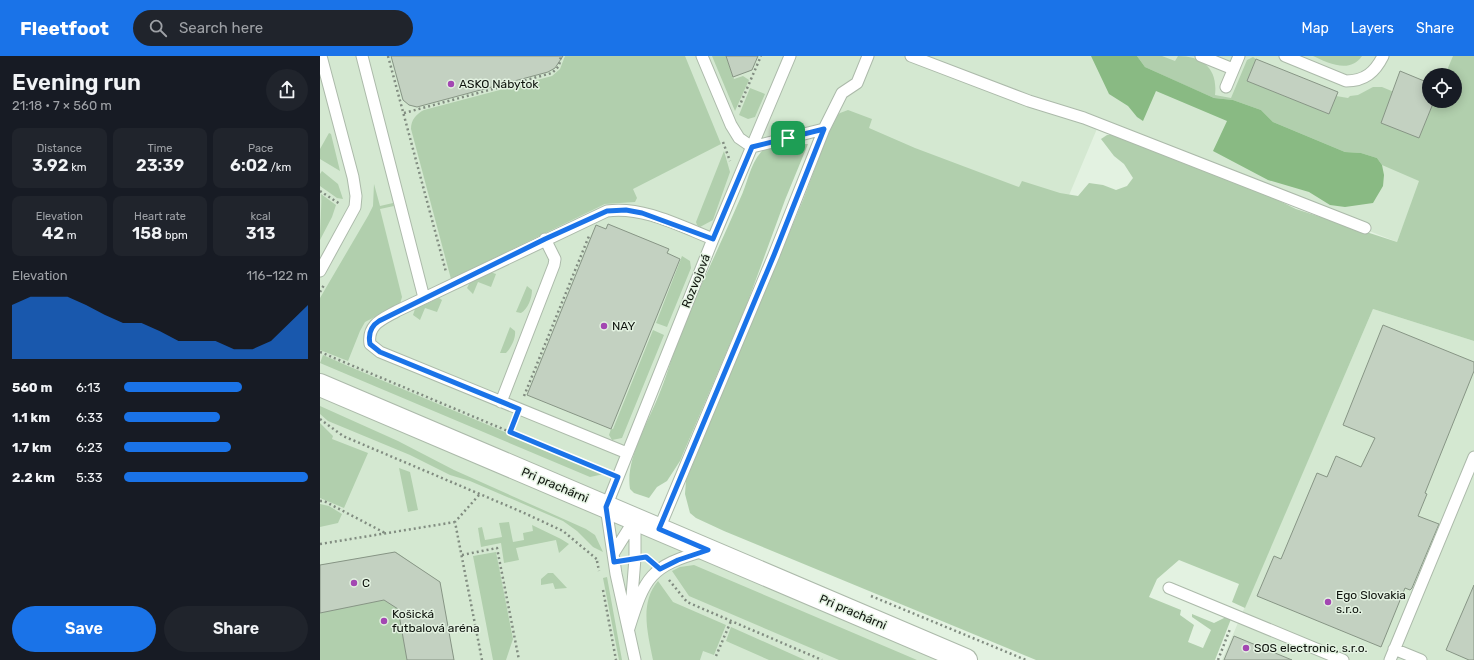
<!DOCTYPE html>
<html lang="en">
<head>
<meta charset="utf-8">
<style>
  body { margin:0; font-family:Rubik,sans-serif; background:#20242c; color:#f1f3f6; height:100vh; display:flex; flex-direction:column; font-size:15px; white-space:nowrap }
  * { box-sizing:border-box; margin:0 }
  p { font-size:13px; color:#9ea1a6 }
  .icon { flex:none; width:22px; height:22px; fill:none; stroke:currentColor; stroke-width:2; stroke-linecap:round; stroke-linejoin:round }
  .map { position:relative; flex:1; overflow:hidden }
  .panel { display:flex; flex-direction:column; background:#171b24; width:320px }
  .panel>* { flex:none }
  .fabs { position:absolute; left:1102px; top:12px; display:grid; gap:8px }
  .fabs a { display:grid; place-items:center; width:40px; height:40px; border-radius:50%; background:#171b24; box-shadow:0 2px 10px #0003; font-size:20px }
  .pin { position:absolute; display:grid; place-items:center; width:34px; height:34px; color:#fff; margin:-17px; border-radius:8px; box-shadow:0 2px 6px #0006 }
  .round { display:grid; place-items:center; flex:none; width:42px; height:42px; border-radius:21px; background:#20242c }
  .summary { display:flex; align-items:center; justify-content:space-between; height:68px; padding:0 12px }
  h1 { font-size:22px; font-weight:600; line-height:30px }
  .stats { display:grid; grid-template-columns:repeat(3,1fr); gap:6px; height:68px; padding:4px 12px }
  .stats div { display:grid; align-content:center; border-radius:8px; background:#20242c; text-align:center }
  .stats b { font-size:17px; font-weight:600 }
  .stats small { font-size:11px; font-weight:400 }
  .stats p { font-size:11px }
  .chart { height:112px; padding:8px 12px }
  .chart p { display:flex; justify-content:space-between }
  .chart svg { width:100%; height:72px; margin-top:4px; fill:#1a73e8; opacity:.7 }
  .primary-button { display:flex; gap:8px; margin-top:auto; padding:8px 12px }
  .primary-button a { flex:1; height:46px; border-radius:24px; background:#1a73e8; color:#fff; font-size:16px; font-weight:600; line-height:46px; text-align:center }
  .primary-button a+a { background:#20242c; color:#f1f3f6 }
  ul { padding:0 12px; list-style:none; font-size:13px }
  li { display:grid; grid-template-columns:64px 48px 1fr; align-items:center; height:30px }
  li i { height:10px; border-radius:5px; background:#1a73e8 }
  header { display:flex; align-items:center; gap:24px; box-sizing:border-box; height:56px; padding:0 20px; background:#1a73e8; color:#fff }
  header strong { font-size:19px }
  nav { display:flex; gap:22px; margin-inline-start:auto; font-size:14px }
  .search { width:280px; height:36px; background:#20242c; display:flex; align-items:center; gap:10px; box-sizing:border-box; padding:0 14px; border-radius:22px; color:#9ea1a6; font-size:15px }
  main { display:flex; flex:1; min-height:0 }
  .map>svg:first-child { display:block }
  .built { fill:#d4e8d1 }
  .green { fill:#b1cfad }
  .forest { fill:#89ba83 }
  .building { fill:#c3d1c1; stroke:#879585 }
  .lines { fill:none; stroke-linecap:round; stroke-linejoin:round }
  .service-casing { stroke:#acbaaa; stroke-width:13 }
  .minor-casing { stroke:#acbaaa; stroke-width:24 }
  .path { stroke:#818c80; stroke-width:2.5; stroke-dasharray:2 3; stroke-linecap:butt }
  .service { stroke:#fff; stroke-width:11 }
  .minor { stroke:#fff; stroke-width:22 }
  .route-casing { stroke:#fff; stroke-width:8 }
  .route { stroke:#1a73e8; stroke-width:5 }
  .poi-dot { fill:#a347b2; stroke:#e3f2e1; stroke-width:1.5 }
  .labels { text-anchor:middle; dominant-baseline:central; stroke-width:3; stroke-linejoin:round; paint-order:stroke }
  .poi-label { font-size:12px; fill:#0d120c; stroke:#e3f2e1; text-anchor:start }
  .street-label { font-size:12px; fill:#0d120c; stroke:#e3f2e1 }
</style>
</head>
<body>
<header>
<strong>Fleetfoot</strong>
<div class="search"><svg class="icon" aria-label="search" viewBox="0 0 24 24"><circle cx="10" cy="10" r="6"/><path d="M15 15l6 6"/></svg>Search here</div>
<nav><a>Map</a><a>Layers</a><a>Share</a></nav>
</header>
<main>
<section class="panel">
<div class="summary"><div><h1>Evening run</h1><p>21:18 · 7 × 560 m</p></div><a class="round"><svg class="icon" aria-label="share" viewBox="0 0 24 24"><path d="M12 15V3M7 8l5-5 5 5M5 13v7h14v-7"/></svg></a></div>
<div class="stats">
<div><p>Distance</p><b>3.92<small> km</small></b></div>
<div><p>Time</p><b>23:39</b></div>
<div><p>Pace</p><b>6:02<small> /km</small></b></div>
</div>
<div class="stats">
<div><p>Elevation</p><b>42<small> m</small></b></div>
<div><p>Heart rate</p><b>158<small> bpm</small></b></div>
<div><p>kcal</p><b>313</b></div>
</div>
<div class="chart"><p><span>Elevation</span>116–122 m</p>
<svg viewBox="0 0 160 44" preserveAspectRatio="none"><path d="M0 44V11L10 6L20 6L30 6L40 11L50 17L60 22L70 22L80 27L90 33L100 33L110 33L120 38L130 38L140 33L150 22L160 11V44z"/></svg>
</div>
<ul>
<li><b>560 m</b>6:13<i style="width:64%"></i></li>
<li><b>1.1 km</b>6:33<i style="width:52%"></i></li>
<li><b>1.7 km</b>6:23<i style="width:58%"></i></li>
<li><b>2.2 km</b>5:33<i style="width:100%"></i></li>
</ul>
<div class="primary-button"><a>Save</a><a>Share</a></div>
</section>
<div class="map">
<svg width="1154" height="604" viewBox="0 0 1154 604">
  <rect width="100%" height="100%" fill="#e3f2e1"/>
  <path class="built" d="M0 0H1149L1135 19H1109V45H1131L1077 186 779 68 731 182 504 73 432 91 286 451 646 604H0Z
    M1053 253 1154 285V604H902Z"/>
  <path class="green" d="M245 0H365L401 88 313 133 317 142 315 146 285 148 131 223 91 73C91 64 96 58 104 54L232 20 240 13Z
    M392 0H406L414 23 423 20 429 24 415 55Z
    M817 0H842L855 5 858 0C883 0 898 13 895 39L911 42 927 4 933 1 936 3 927 25 1009 58 1016 40 1028 42 1030 40 1038 39 1053 31H1062L1074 36 1099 82 1114 45H1135V19H1125L1133 0H1154V285L1053 253 925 552 912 546 919 528 859 504 837 523 829 541 861 554 860 559 874 569 868 586 883 592 891 574 872 561V558L894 567 906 561 911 563 895 604H716L404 475 376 462 370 457 365 438 366 424 483 144 514 62 520 57 528 54 552 63 549 72 595 92 699 131 702 125 740 137 758 140 769 127 783 129 796 134 807 130 813 122 804 108 794 100 781 83 787 79H799L846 100 937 134 976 153 1077 186 1099 125 1062 109 1057 102 1041 97 1025 96 953 66 941 54 913 44 894 42 867 30 825 11Z
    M993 0H1042C1030 18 1008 7 993 0Z
    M430 32 445 38 435 61 428 63 419 59Z
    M9 77 11 78 20 115 0 103V93Z
    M488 88 465 144 427 248 360 405 347 425 337 431 329 442 314 437 310 433C305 403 329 365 340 336 349 314 355 290 364 268 382 226 402 185 420 143 427 129 430 108 441 96 451 85 474 88 488 88Z
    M404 95 410 116 393 164 380 171 377 169 376 166Z
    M2 115 18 128 23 143 17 142 0 130V118Z
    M54 128 60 150 73 147 74 150 60 153 82 241 80 248 45 266 40 275 28 305 0 294V242L48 160 53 150Z
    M1 138 16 149 12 161 0 184C0 176 2 142 1 138Z
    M362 200 370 205 371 212 347 271 336 267Z
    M170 216 176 218 171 231 158 226 153 238 147 232 150 226Z
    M207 230 212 234C212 242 208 253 201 257L196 256Z
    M119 242 122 244 117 256 105 252 100 264 93 259 95 253Z
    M190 271 195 275C196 282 191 292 186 297H180Z
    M333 274 344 279 302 382 292 384 289 379 291 373H293Z
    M3 299 28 310 284 418 270 421 0 307Z
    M0 350 78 385 134 414 266 473 275 479 283 496 273 491 257 475 243 465 150 425 130 419 90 399 8 365 0 358Z
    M0 367 13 380 12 383 48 397 24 452 0 442Z
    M79 412 90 416 98 454 88 456Z
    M0 448 9 450 22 458 18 467 0 471Z
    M189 466 193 486 204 484 203 477 213 475 212 469 241 483 249 488 239 497 236 484 196 492 199 504 184 507 181 487 161 491 158 472 162 471 165 484 182 481 179 467Z
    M76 496 120 527 134 604H0V509Z
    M176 496 193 583 186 604H173L153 500Z
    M374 509 597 604H519L369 540 352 515 360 511Z
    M228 517H233L247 532 235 533 233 527 221 529V523Z
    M287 521 302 604H299L283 522Z
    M338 525 353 546 406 569 394 599 383 595 380 604H333C328 578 319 547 338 525Z
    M411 571 485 604H449L406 585Z"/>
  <path class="forest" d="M771 0H817L825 11 894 42 913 44 941 54 953 66 1025 96 1041 97 1057 102 1062 109 1064 119 1063 130 1053 147 1025 151 1010 149 989 136 948 124 893 95 907 65 836 35 823 65 817 61 808 50 789 38Z"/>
  <path class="building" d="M71 0H243L235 12 228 16 97 51 89 49 83 44Z
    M406 0H438L432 14 413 21Z
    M936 3 1018 36 1009 58 927 25Z
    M1080 15 1109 27V45H1114L1099 82 1061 67Z
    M288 168 349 193 347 197 360 203 291 373 207 339 276 169 286 173Z
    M1063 269 1154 306V315L1105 437 1107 438 1098 460 1119 468 1092 532 1090 534 1085 532 1061 591 937 540 954 500 961 503 997 417 1007 421 1016 400 1041 411 1055 382 1023 369Z
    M75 496 120 526 134 604H87L78 553 64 544 0 557V509Z
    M1154 529V604H1149L1126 594Z
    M914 580 972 604H904Z"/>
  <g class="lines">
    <defs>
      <path id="service" d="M42 0 104 242
        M382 0 411 69 419 82 432 91 504 73 522 37 537 27 548 0
        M591 0 709 45 764 62 1045 172
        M881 0 913 13
        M965 0 1026 25C1045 25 1055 16 1063 0
        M906 31 919 0
        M0 215 35 151 36 140 33 121 1 0
        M181 346 234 209 235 203 225 183
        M307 397 60 296 50 288C47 268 63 263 77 255L287 155C323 150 360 170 393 183
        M339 473 454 199 504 73
        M293 498 315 463
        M849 532 1023 604
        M311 553 315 502V463
        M309 572C325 521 330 510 384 495
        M1074 593 1101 604
        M315 604 296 518 286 451 393 183 470 0
        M1070 604 1154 401"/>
      <path id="minor" d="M0 329 646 604"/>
    </defs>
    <use href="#service" class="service-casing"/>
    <use href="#minor" class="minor-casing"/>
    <path class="path" d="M68 0 126 216
      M419 51 441 0
      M84 57 232 17 239 10 241 0
      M403 86 410 105
      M0 135 20 148
      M0 236 4 229
      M0 296 285 416
      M204 340 269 180
      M0 363 23 380 202 456 243 475 279 505
      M190 376 194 365
      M159 439 135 466 162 604
      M0 445H4L65 477
      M0 488 135 466
      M142 499 177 492 199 604
      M277 505 279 515
      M349 524 367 546 502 604
      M283 534 296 604
      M551 540 706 604
      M396 600 411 565
      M898 604 910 573"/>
    <use href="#service" class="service"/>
    <use href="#minor" class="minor"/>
  </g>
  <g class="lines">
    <defs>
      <path id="route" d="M504 73 454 199 339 473 388 494 358 504 340 513 326 501 294 506 286 451 298 421 190 376 199 353 60 296 50 288C48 278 51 270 59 265L225 183 287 155 306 154 322 157 393 183 432 91Z"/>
    </defs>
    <use href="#route" class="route-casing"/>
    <use href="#route" class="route"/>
  </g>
  <g class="poi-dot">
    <circle cx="131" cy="28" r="4"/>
    <circle cx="284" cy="270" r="4"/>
    <circle cx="34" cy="527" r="4"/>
    <circle cx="1008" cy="546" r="4"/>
    <circle cx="64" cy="565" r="4"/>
    <circle cx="926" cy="592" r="4"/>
  </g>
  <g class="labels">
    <g class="poi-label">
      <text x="139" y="28">ASKO Nábytok</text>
      <text x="292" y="270">NAY</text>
      <text x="42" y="527">C</text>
      <text x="1016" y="539">Ego Slovakia<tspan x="1016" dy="14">s.r.o.</tspan></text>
      <text x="72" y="558">Košická<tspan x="72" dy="14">futbalová aréna</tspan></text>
      <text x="934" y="592">SOS electronic, s.r.o.</text>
    </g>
    <g class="street-label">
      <text transform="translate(376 225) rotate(-68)">Rozvojová</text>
      <text transform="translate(235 429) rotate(23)">Pri prachárni</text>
      <text transform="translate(533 556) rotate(23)">Pri prachárni</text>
    </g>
  </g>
</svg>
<div class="fabs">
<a><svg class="icon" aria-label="locate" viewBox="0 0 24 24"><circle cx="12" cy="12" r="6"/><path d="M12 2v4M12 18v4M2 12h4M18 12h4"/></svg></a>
</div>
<div class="pin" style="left:468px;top:82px;background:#1e9e55"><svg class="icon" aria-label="arrive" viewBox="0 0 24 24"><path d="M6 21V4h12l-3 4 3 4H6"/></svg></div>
</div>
</main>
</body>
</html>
